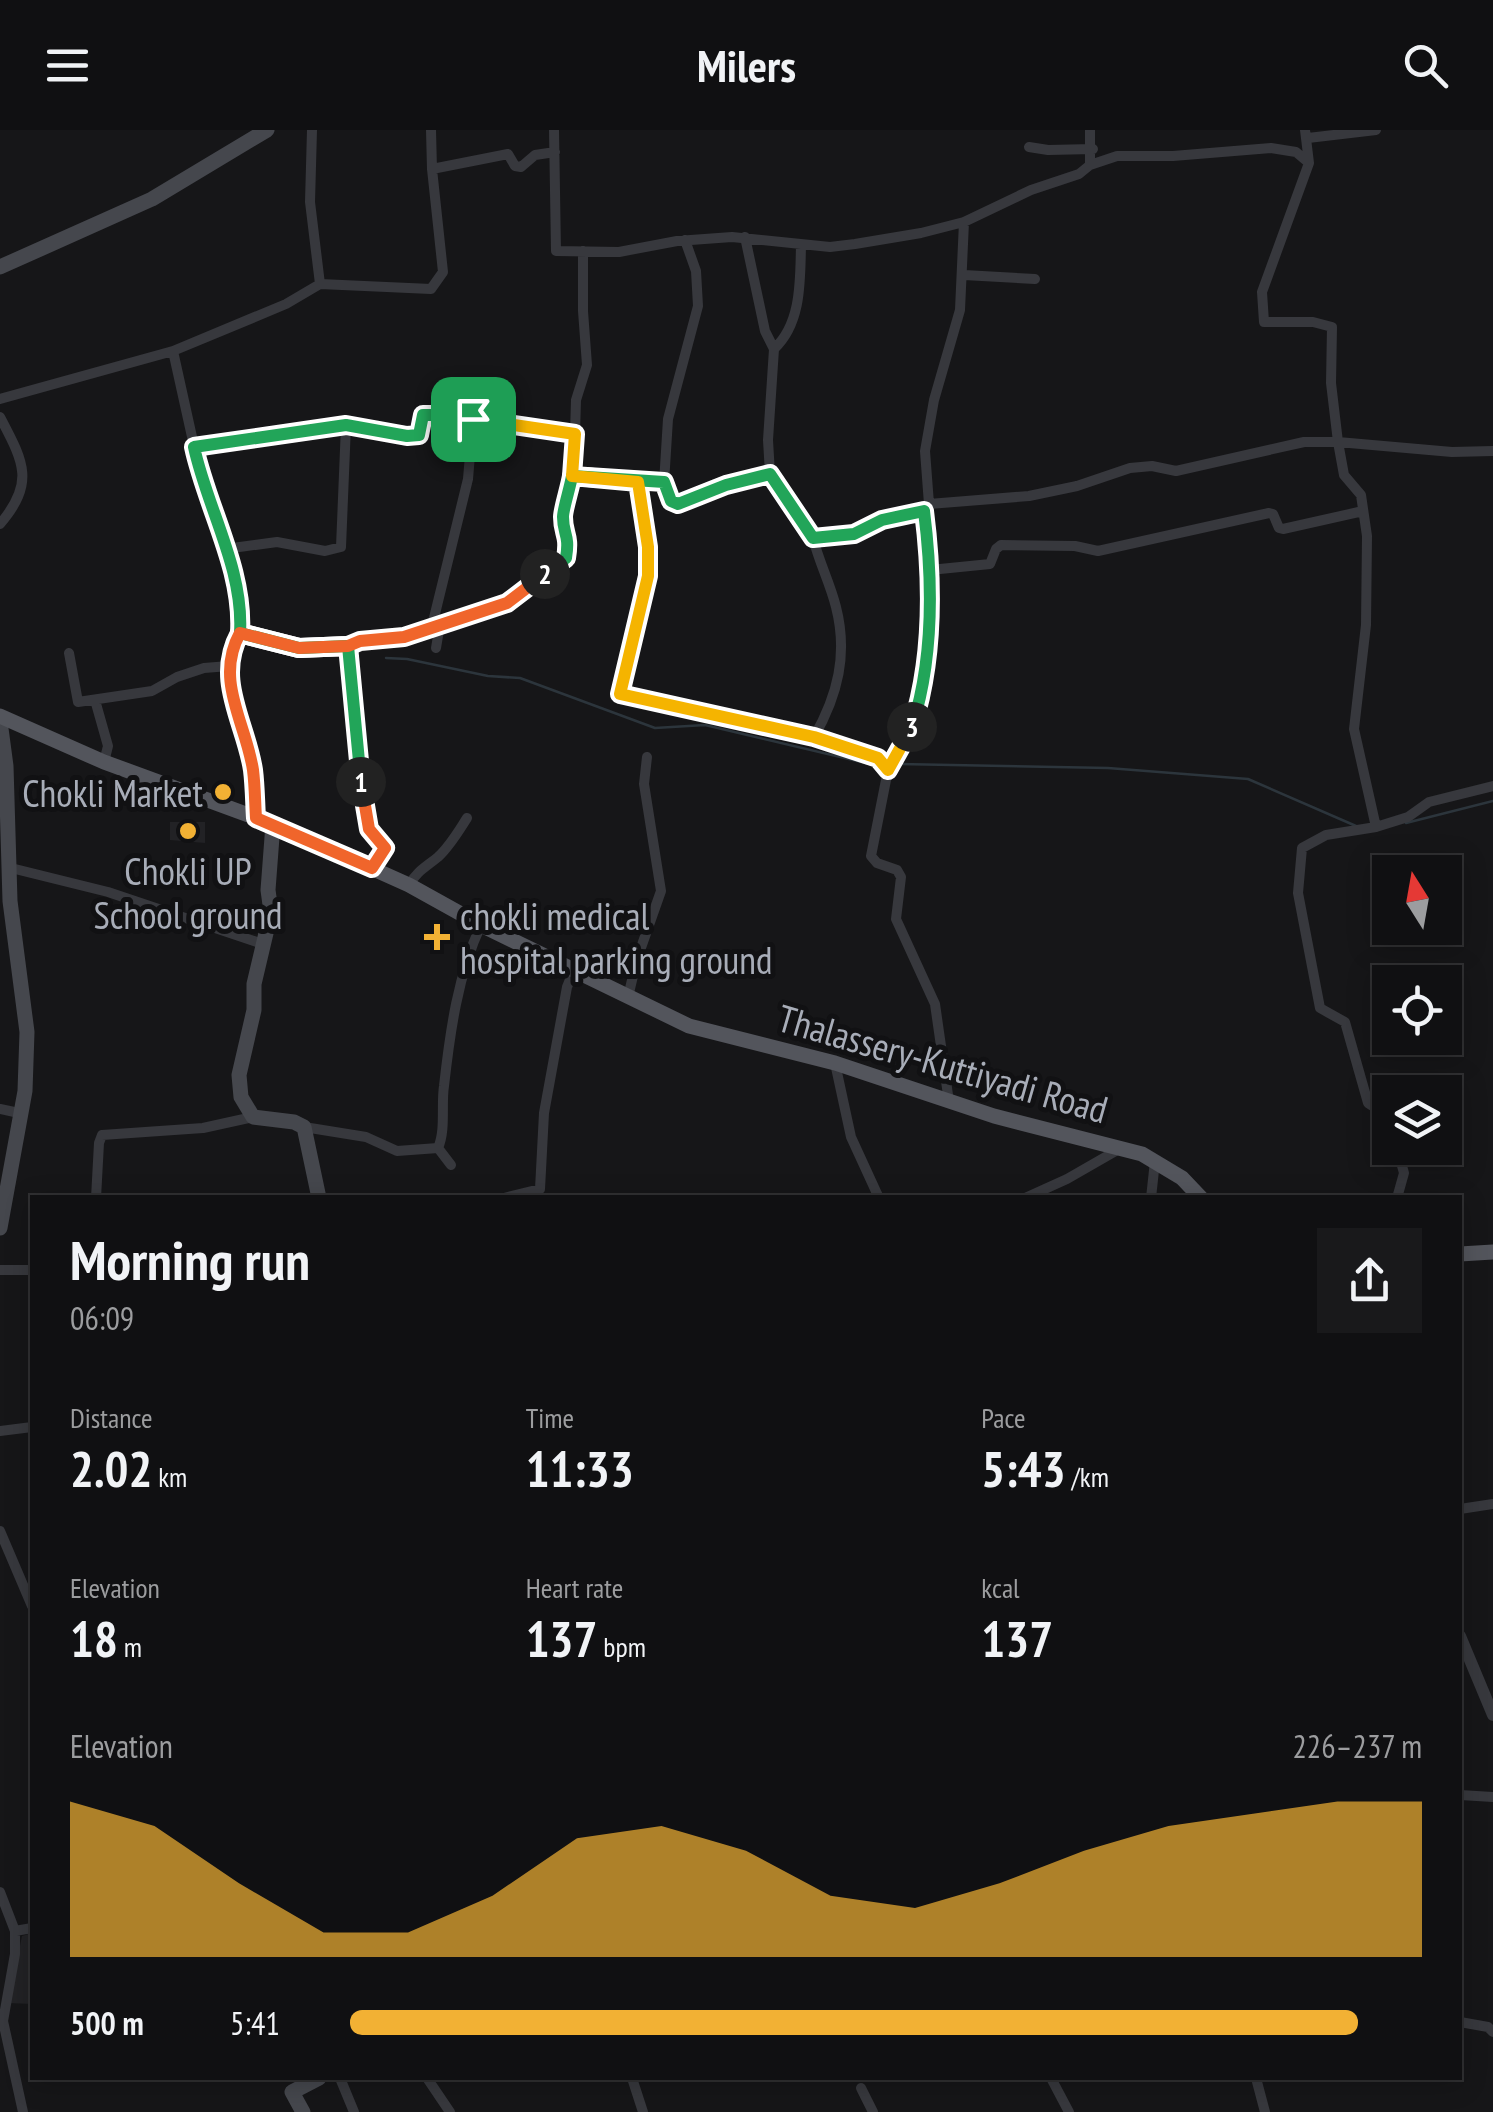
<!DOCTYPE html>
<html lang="en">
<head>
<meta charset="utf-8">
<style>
  body { margin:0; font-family:"PT Sans Narrow",sans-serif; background:#19191b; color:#f1f3f6; height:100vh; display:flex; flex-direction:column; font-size:38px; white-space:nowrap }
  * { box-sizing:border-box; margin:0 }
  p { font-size:32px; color:#9c9d9f }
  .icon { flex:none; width:55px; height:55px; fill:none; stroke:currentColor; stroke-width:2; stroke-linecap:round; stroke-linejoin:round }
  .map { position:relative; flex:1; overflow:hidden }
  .details { position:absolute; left:30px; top:1065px; width:1432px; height:885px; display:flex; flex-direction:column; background:#101012; border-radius:0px; box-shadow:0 5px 25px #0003,0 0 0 2px #303032 }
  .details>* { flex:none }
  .needle { width:65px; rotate:349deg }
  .controls { position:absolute; left:1372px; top:725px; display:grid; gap:20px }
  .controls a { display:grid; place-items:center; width:90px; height:90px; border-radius:0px; background:#101012; box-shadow:0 5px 25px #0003,0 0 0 2px #303032; font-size:50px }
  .pin { position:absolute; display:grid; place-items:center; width:85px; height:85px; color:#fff; margin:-42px; border-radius:20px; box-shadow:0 5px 15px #0006 }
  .km { position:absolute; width:50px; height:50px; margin:-25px; border-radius:50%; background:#222; color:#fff; font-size:28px; line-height:50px; text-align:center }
  .round { display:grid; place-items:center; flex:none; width:105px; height:105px; border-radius:0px; background:#19191b }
  .overview { display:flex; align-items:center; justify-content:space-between; height:170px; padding:0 40px }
  h1 { font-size:55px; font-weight:800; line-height:75px }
  .metrics { display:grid; grid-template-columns:repeat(3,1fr); gap:15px; height:170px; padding:10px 40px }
  .metrics div { display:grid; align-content:center }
  .metrics b { font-size:50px; font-weight:800 }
  .metrics small { font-size:28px; font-weight:400 }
  .metrics p { font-size:28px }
  .chart { height:280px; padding:20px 40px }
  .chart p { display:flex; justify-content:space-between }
  .chart svg { width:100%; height:180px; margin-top:10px; fill:#f2b134; opacity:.7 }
  ul { padding:0 40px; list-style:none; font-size:32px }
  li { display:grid; grid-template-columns:160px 120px 1fr; align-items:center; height:75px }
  li i { height:25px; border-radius:12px; background:#f2b134 }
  header { display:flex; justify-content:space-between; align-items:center; height:130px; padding:0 40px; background:#101012; font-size:45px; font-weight:800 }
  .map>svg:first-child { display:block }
  .built { fill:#222225 }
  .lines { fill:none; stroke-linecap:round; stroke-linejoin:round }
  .stream { stroke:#2c353c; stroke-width:2.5 }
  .minor { stroke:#37383d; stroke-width:10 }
  .tertiary { stroke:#37383d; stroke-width:12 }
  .secondary { stroke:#45474d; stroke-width:15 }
  .primary { stroke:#53555c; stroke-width:15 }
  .split-1-casing { stroke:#fff; stroke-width:20 }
  .split-2-casing { stroke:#fff; stroke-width:20 }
  .split-3-casing { stroke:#fff; stroke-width:20 }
  .split-4-casing { stroke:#fff; stroke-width:20 }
  .split-1 { stroke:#22a559; stroke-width:12 }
  .split-2 { stroke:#f0652b; stroke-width:12 }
  .split-3 { stroke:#22a559; stroke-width:12 }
  .split-4 { stroke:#f5b400; stroke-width:12 }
  .poi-dot { fill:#f2b134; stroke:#111113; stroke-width:4 }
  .labels { text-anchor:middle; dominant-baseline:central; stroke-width:10; stroke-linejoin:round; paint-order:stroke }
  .poi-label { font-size:38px; fill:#a8adb8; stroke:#111113; text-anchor:end }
  .street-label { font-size:38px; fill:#a8adb8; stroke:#111113 }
</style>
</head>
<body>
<header><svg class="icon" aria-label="menu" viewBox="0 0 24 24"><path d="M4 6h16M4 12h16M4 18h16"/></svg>Milers<svg class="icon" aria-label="search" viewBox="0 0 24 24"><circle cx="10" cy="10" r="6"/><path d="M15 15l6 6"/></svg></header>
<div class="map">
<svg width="1493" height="1982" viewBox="0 0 1493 1982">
  <rect width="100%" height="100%" fill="#161618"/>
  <path class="built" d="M170 692H205V713L170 710Z
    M32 1803V1874L8 1873 22 1806Z"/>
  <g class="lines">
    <path class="stream" d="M386 528 407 529 488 546 520 548 655 598 705 595 874 635
      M899 634 1108 638 1248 649 1356 696
      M1406 693 1493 671"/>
    <path class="minor" d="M431 0 432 39 508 24 515 36 521 37 535 25 555 22
      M554 0 556 121 619 122 677 111 732 107 830 117 855 114 921 103 964 92 1031 60 1079 44 1090 35V0
      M1305 0 1309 33 1262 162 1264 192H1313L1332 197 1331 253 1338 312 1452 322 1493 321
      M1308 8 1376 0
      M1029 17 1048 20 1093 19
      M1090 35 1117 26H1173L1271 18 1296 22 1309 33
      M964 92 960 180 934 270 925 321 929 374 1029 366 1077 356 1130 338 1152 336 1176 341 1304 312H1338L1344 345 1361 365 1367 406 1366 495 1354 599 1376 697
      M745 107 765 201 774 219 768 310 770 344 813 408 854 404 882 390 926 378
      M685 110 696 141 698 176 668 289 664 353 671 371 678 374 726 355 770 344
      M964 145 1035 149
      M320 154 431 159 443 142 432 39
      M774 219C802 193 800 150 801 115
      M173 221 286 174 320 154 310 72 312 0
      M0 269 173 221 198 334 232 438 237 468 239 503 229 522V536L239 595 253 638 256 688
      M0 287C23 331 36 352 0 394
      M346 296 407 306 419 305 423 285C474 285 524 299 575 304L576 270 587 235 583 181V121
      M194 317 346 295 341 417 325 421 277 412 225 419
      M571 346 638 352 649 417 648 446 620 564 786 599 878 628 888 640C895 630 904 619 909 607 937 541 933 450 924 381
      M813 408C819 432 830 453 836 477 848 524 838 565 814 607
      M930 440 990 434 996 419 1001 415 1075 416 1098 421 1269 383 1273 384 1279 398 1283 399 1363 381
      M432 496 468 349 473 289
      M239 503 299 518 348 516
      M436 518 440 494
      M69 523 78 572 152 561 177 547 204 538 229 536
      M95 570 108 616 104 632
      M888 640 871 726 877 733 897 740 901 747 896 789 935 874 949 972
      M11 738 108 762 263 814
      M372 738 385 718 369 699 363 668 348 516 360 511 416 505 507 473 566 428 570 409 563 386 569 368 575 304
      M409 755C417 741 426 737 438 727 450 716 458 702 467 688
      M628 867 637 829 661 761 644 654 647 627
      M835 933 851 1007 879 1068
      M0 979 19 983
      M1390 992 1388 986 1368 973 1345 892 1320 878 1298 763 1302 718 1326 705 1376 697 1408 687 1429 672 1493 656
      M304 997 366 1007 397 1021 438 1018C446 1000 441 975 444 956 450 902 458 844 481 795
      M438 1018 451 1035
      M1397 1018 1404 1043 1397 1068
      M96 1068 99 1013 102 1005 203 998 253 987
      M504 1068 540 1059 544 983 567 857 574 840
      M1025 1068 1067 1049 1121 1018
      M1151 1068 1155 1031
      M0 1140H32
      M0 1301 32 1297
      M1460 1379 1493 1374
      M0 1401 32 1476
      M1460 1665 1493 1667
      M0 1762 15 1801V1824L3 1891 23 1982
      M15 1801 32 1798
      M1460 1892 1488 1897 1493 1902
      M340 1948 354 1982
      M427 1948 450 1982
      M632 1948 643 1982
      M1051 1948 1069 1982
      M1256 1948 1265 1982
      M861 1958 873 1982"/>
    <path class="tertiary" d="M1460 1506 1493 1585"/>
    <path class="secondary" d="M0 137 152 69 267 0
      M0 591 6 636 10 771 27 902 25 961 0 1098
      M273 694 268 760 271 782 254 854V880L239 945 241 967 253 987 294 992 304 997 319 1068
      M303 1982 292 1962 319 1948"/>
    <path class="primary" d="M0 586 104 632 273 694 409 755 481 795 689 896 835 933 994 986 1142 1024 1182 1048 1201 1068
      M1460 1124 1493 1122"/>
  </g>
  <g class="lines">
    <defs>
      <path id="split-1" d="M361 652 348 516 299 518 240 503C244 439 207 378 194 317L346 295 407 306 419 305 423 285H456L473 289"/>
      <path id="split-2" d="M361 652 369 699 385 718 372 738 256 688C255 672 255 656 253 640 246 593 214 550 240 503L299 518 348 516 360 511 404 507 507 473 545 444"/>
      <path id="split-3" d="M545 444 566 428C570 404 563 405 563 387 563 379 570 358 572 346L664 352 671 371 678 374 726 355 770 344 813 408 854 404 882 390 924 381C933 452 934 528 912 597"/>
      <path id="split-4" d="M473 289 575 304 572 346 638 352 648 417V446L620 564 814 607 878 628 888 640 912 597"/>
    </defs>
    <use href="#split-1" class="split-1-casing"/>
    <use href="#split-2" class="split-2-casing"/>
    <use href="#split-3" class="split-3-casing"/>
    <use href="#split-4" class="split-4-casing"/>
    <use href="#split-1" class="split-1"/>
    <use href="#split-2" class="split-2"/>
    <use href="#split-3" class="split-3"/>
    <use href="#split-4" class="split-4"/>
  </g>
  <g class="poi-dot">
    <circle cx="223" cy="662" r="10"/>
    <circle cx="188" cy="701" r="10"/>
    <path d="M432 792h10v10h10v10h-10v10h-10v-10h-10v-10h10z"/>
  </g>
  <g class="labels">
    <g class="poi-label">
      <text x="203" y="662">Chokli Market</text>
      <text x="188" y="740" text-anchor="middle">Chokli UP<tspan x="188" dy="44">School ground</tspan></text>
      <text x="460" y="785" text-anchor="start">chokli medical<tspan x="460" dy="44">hospital parking ground</tspan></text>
    </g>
    <g class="street-label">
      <text transform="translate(943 933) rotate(16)">Thalassery-Kuttiyadi Road</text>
    </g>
  </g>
</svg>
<div class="controls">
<a><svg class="needle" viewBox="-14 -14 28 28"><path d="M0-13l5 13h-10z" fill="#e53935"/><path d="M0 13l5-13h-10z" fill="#9c9d9f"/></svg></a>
<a><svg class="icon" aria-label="locate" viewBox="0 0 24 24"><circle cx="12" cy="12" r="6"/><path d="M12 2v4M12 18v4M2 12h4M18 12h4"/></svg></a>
<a><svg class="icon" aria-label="layers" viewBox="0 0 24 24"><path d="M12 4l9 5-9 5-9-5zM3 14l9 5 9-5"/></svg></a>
</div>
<div class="pin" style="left:473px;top:289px;background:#1e9e55"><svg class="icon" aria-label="arrive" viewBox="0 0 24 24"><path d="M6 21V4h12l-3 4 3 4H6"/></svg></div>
<b class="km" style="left:361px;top:652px">1</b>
<b class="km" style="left:545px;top:444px">2</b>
<b class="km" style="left:912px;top:597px">3</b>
<section class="details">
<div class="overview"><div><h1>Morning run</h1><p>06:09</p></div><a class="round"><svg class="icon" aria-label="share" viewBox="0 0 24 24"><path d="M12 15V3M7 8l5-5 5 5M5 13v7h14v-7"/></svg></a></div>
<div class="metrics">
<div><p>Distance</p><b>2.02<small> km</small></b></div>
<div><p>Time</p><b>11:33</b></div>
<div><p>Pace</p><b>5:43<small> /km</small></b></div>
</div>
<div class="metrics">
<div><p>Elevation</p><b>18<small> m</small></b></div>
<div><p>Heart rate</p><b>137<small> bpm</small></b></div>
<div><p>kcal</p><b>137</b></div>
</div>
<div class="chart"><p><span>Elevation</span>226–237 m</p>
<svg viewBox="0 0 160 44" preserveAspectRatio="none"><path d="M0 44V6L10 12L20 26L30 38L40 38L50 29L60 15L70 12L80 18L90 29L100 32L110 26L120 18L130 12L140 9L150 6L160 6V44z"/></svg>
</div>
<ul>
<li><b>500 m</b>5:41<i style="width:94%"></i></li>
</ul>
</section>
</div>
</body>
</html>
